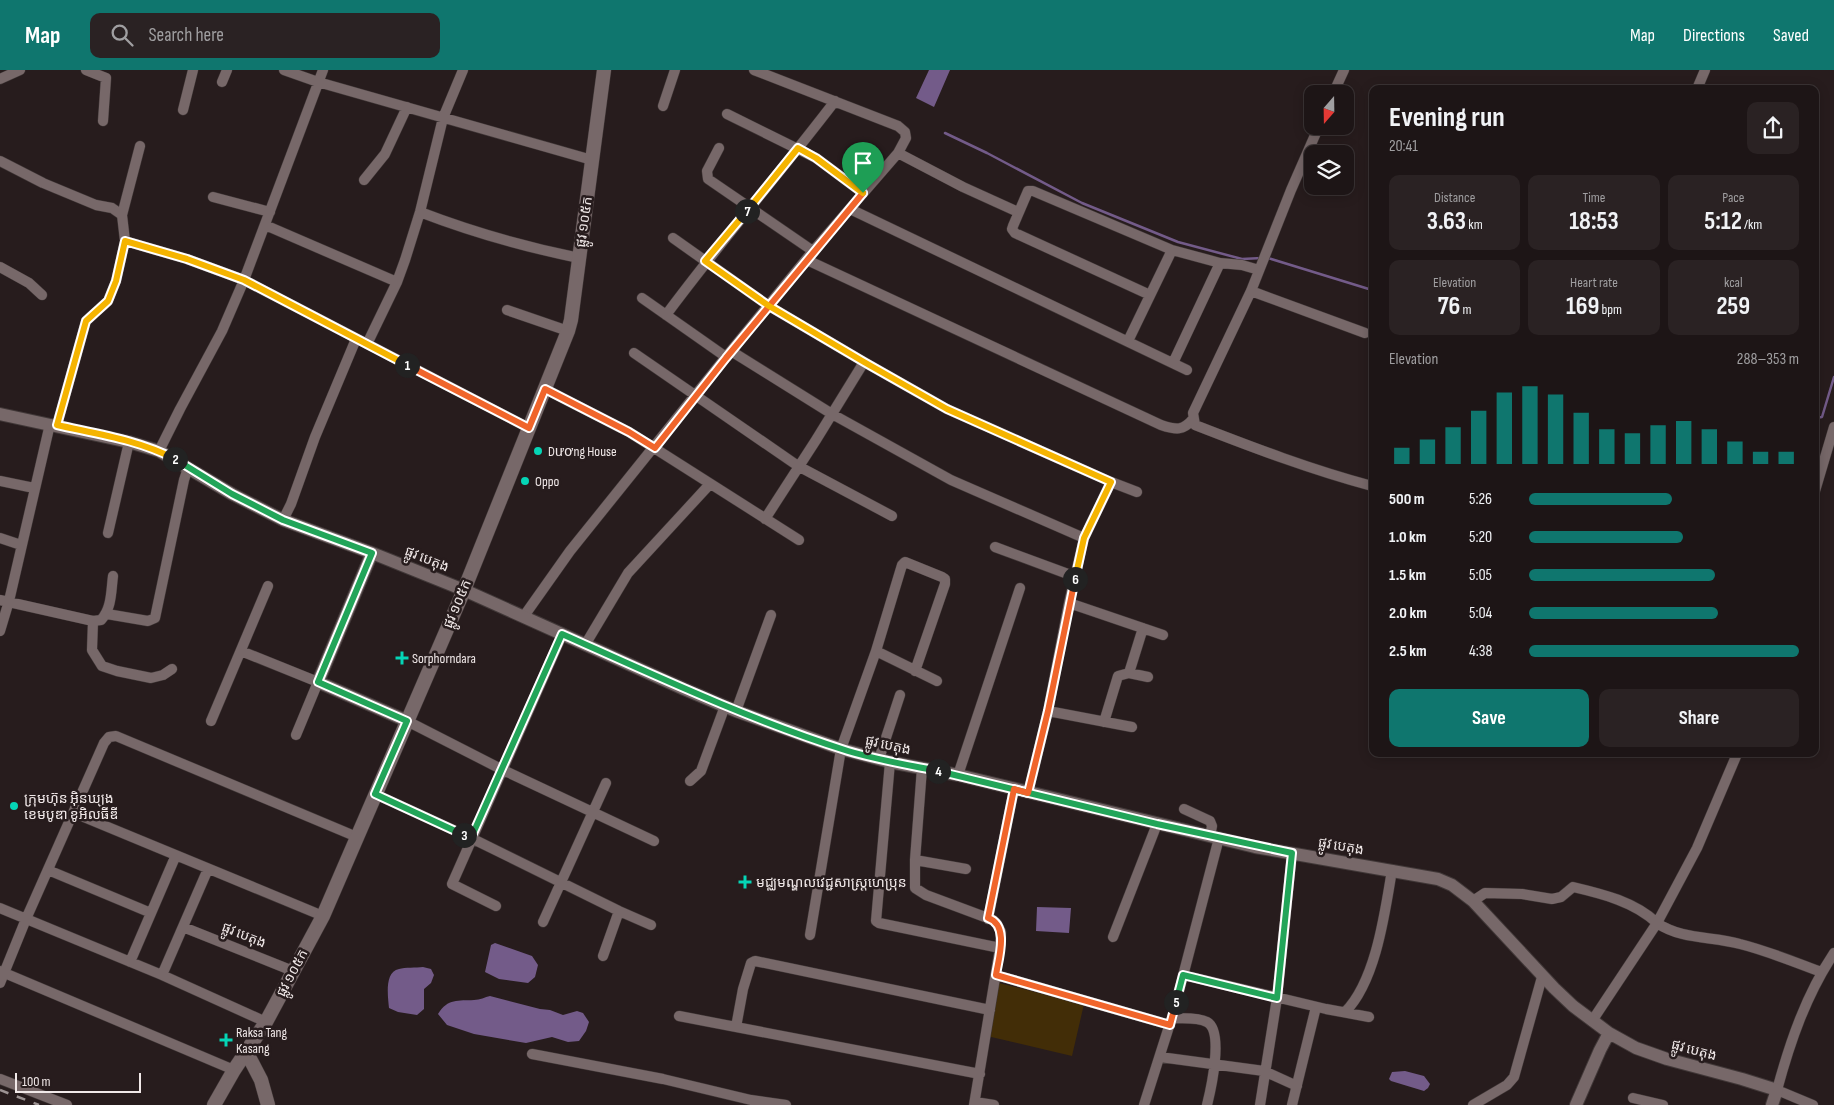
<!DOCTYPE html>
<html lang="en">
<head>
<meta charset="utf-8">
<style>
  body { margin:0; font-family:"Sofia Sans Condensed","Noto Sans Khmer",sans-serif; background:#2a2223; color:#f1f3f6; height:100vh; display:flex; flex-direction:column; font-size:19px; white-space:nowrap }
  * { box-sizing:border-box; margin:0 }
  p { font-size:16px; color:#a09fa1 }
  .icon { flex:none; width:28px; height:28px; fill:none; stroke:currentColor; stroke-width:2; stroke-linecap:round; stroke-linejoin:round }
  .map { position:relative; flex:1; overflow:hidden }
  .sheet { position:absolute; left:1369px; top:15px; width:450px; height:672px; display:flex; flex-direction:column; background:#1d1516; border-radius:10px; box-shadow:0 2px 12px #0003,0 0 0 1px #3b3435 }
  .sheet>* { flex:none }
  .needle { width:32px; rotate:200deg }
  .tools { position:absolute; left:1304px; top:15px; display:grid; gap:10px }
  .tools a { display:grid; place-items:center; width:50px; height:50px; border-radius:10px; background:#1d1516; box-shadow:0 2px 12px #0003,0 0 0 1px #3b3435; font-size:25px }
  .scale { position:absolute; left:15px; bottom:12px; width:126px; box-sizing:border-box; padding-left:5px; border:2px solid #f0e8e8; border-top:0; font-size:14px; line-height:18px; white-space:nowrap; color:#f0e8e8; -webkit-text-stroke:4px #271c1d; paint-order:stroke }
  .pin { position:absolute; display:grid; place-items:center; width:42px; height:42px; color:#fff; margin:-51px -21px; border-radius:50% 50% 50% 0; rotate:-45deg; box-shadow:0 0 5px #0007 }
  .pin .icon { rotate:45deg }
  .km { position:absolute; width:25px; height:25px; margin:-12px; border-radius:50%; background:#222; color:#fff; font-size:14px; line-height:25px; text-align:center }
  .round { display:grid; place-items:center; flex:none; width:52px; height:52px; border-radius:10px; background:#2a2223 }
  .head { display:flex; align-items:center; justify-content:space-between; height:85px; padding:0 20px }
  h1 { font-size:28px; font-weight:700; line-height:38px }
  .figures { display:grid; grid-template-columns:repeat(3,1fr); gap:8px; height:85px; padding:5px 20px }
  .figures div { display:grid; align-content:center; border-radius:10px; background:#2a2223; text-align:center }
  .figures b { font-size:25px; font-weight:700 }
  .figures small { font-size:14px; font-weight:400 }
  .figures p { font-size:14px }
  .chart { height:140px; padding:10px 20px }
  .chart p { display:flex; justify-content:space-between }
  .chart svg { width:100%; height:90px; margin-top:5px; stroke:#0f766e; stroke-width:6 }
  .cta { display:flex; gap:10px; margin-top:auto; padding:10px 20px }
  .cta a { flex:1; height:58px; border-radius:10px; background:#0f766e; color:#fff; font-size:20px; font-weight:700; line-height:58px; text-align:center }
  .cta a+a { background:#2a2223; color:#f1f3f6 }
  ul { padding:0 20px; list-style:none; font-size:16px }
  li { display:grid; grid-template-columns:80px 60px 1fr; align-items:center; height:38px }
  li i { height:12px; border-radius:6px; background:#0f766e }
  header { display:flex; align-items:center; gap:30px; box-sizing:border-box; height:70px; padding:0 25px; background:#0f766e; color:#fff }
  header strong { font-size:24px }
  nav { display:flex; gap:28px; margin-inline-start:auto; font-size:18px }
  .search { width:350px; height:45px; background:#2a2223; display:flex; align-items:center; gap:12px; box-sizing:border-box; padding:0 18px; border-radius:10px; color:#a09fa1; font-size:19px }
  .map>svg:first-child { display:block }
  .green { fill:#422d07 }
  .water { fill:#735b89 }
  .lines { fill:none; stroke-linecap:round; stroke-linejoin:round }
  .stream { stroke:#735b89; stroke-width:2.5 }
  .minor-casing { stroke:#413838; stroke-width:11 }
  .tertiary-casing { stroke:#413838; stroke-width:14 }
  .secondary-casing { stroke:#413838; stroke-width:15 }
  .minor { stroke:#776869; stroke-width:10 }
  .tertiary { stroke:#776869; stroke-width:12 }
  .secondary { stroke:#776869; stroke-width:14 }
  .rail { stroke:#9c9393; stroke-width:2.5; stroke-dasharray:9 9; stroke-linecap:butt }
  .split-1-casing { stroke:#fff; stroke-width:10 }
  .split-2-casing { stroke:#fff; stroke-width:10 }
  .split-3-casing { stroke:#fff; stroke-width:10 }
  .split-4-casing { stroke:#fff; stroke-width:10 }
  .split-5-casing { stroke:#fff; stroke-width:10 }
  .split-6-casing { stroke:#fff; stroke-width:10 }
  .split-7-casing { stroke:#fff; stroke-width:10 }
  .split-8-casing { stroke:#fff; stroke-width:10 }
  .split-1 { stroke:#f0652b; stroke-width:6 }
  .split-2 { stroke:#f5b400; stroke-width:6 }
  .split-3 { stroke:#22a559; stroke-width:6 }
  .split-4 { stroke:#22a559; stroke-width:6 }
  .split-5 { stroke:#22a559; stroke-width:6 }
  .split-6 { stroke:#f0652b; stroke-width:6 }
  .split-7 { stroke:#f5b400; stroke-width:6 }
  .split-8 { stroke:#f5b400; stroke-width:6 }
  .poi-dot { fill:#05d5b6; stroke:#271c1d; stroke-width:2 }
  .labels { text-anchor:middle; dominant-baseline:central; stroke-width:5; stroke-linejoin:round; paint-order:stroke }
  .street-label { font-size:14px; fill:#f0e8e8; stroke:#271c1d }
  .poi-label { font-size:14px; fill:#f0e8e8; stroke:#271c1d; text-anchor:start }
</style>
</head>
<body>
<header>
<strong>Map</strong>
<div class="search"><svg class="icon" aria-label="search" viewBox="0 0 24 24"><circle cx="10" cy="10" r="6"/><path d="M15 15l6 6"/></svg>Search here</div>
<nav><a>Map</a><a>Directions</a><a>Saved</a></nav>
</header>
<div class="map">
<svg width="1834" height="1035" viewBox="0 0 1834 1035">
  <rect width="100%" height="100%" fill="#271c1d"/>
  <path class="green" d="M999 913 1084 934 1072 986 987 966Z"/>
  <path class="water" d="M929 0H950L934 37 916 28Z
    M1037 837 1071 838 1069 863 1036 861Z
    M495 873 532 886 538 895 535 907 528 913 499 909 485 902 491 875Z
    M423 897 431 899 434 905 431 913 424 919V939L417 945 398 942 389 938C388 927 384 902 399 899 405 897 416 898 423 897Z
    M490 926 540 939 550 940 563 945 577 941 583 943 589 952 586 961 579 971 568 972 552 967 526 973 474 964 447 955 438 944C448 928 458 931 474 930 480 930 485 927 490 926Z
    M1405 1001 1424 1006 1430 1014 1428 1018 1424 1021 1391 1011 1389 1009 1392 1002Z"/>
  <g class="lines">
    <path class="stream" d="M945 63 987 83 1082 133 1178 172 1242 189 1262 188
      M1268 188 1372 220
      M1815 348 1822 347 1834 307"/>
    <defs>
      <path id="minor" d="M86 0 106 8 103 51
        M284 0 318 12 592 90
        M0 9 20 0
        M222 12 227 0
        M1697 19 1705 0
        M1333 24 1344 0
        M663 36 675 0
        M183 40 193 0
        M727 44 816 88 863 123
        M1319 56 1291 120 1251 221 1193 343 1195 355C1254 378 1312 400 1372 416
        M719 78 707 101 708 109 813 181
        M898 83 963 117 1018 142
        M0 91 43 113 96 135 112 138 122 145
        M364 110 385 84 407 37
        M213 127 270 142
        M850 139 1187 300
        M420 142C472 162 525 177 579 188
        M265 155 397 212
        M673 168 769 236 864 292 947 339 1111 412 1137 422
        M125 171 187 189 244 210 529 358
        M807 190 1161 355C1176 360 1183 361 1193 349
        M0 197 29 213 42 225
        M1251 221 1365 263
        M1150 225 1015 163 1012 159 1013 156 1028 121H1033L1172 180 1220 193 1242 195 1259 200
        M642 228 726 287
        M507 240 568 261
        M666 245C720 172 780 103 835 31
        M1128 271 1172 180
        M367 274 397 212 405 190 420 142 443 48 463 0
        M731 281 832 344 951 410 1084 468
        M634 283 798 396 892 446
        M1173 293 1220 193
        M545 319 629 362 799 470
        M57 355 86 251 108 231 116 211 125 171 122 145 140 76
        M159 381 180 339 222 261 244 210 323 0
        M0 411 34 418
        M1815 421 1834 357
        M765 449 816 370 864 292
        M283 450 291 434 315 367 356 269
        M108 463 129 372
        M0 468 21 475
        M995 477 1076 507
        M0 530 93 551 101 550C112 538 111 521 113 506
        M1069 533 1163 565
        M107 544 148 551 155 548 184 410 188 398
        M524 546 570 481 726 287 813 181 898 83 906 68 905 62 898 56 754 0
        M93 551 92 580 102 596 117 601 151 608 163 605 172 599
        M0 561 9 531 50 354
        M585 575 628 503 710 414
        M241 581 318 612 296 665
        M876 581 937 611
        M1129 603 1143 558
        M736 641 771 545
        M1048 641 1132 657
        M211 651 268 516
        M407 651 503 700 654 771
        M1104 652 1118 606 1129 603 1148 607
        M1737 684 1697 778 1657 853C1682 870 1712 866 1740 874 1768 881 1794 892 1821 902
        M879 689 900 625
        M890 692 876 851 879 853 1000 878
        M922 698 915 790V818L926 825 993 850 997 854 1001 862 1000 878 974 1035
        M958 705 1020 518
        M690 711 701 701 725 636
        M1028 723 1048 641 1069 533 1084 468 1111 412
        M375 724 471 768 619 841 651 855
        M1184 739 1210 751 1212 756 1210 766
        M74 743 323 846
        M915 790 966 799
        M48 800 151 843
        M1473 831 1485 823 1522 824 1552 829 1561 827 1573 817C1603 824 1635 832 1657 853L1592 951
        M496 836 452 814 562 565
        M0 838 162 905 266 952
        M988 849 1014 719
        M543 852 606 713
        M183 857 293 901
        M810 865 841 679 876 581 902 495 905 492 942 507 945 509V514L915 601
        M1113 867 1157 754
        M603 886 619 841
        M130 892 176 785
        M0 901 234 1000
        M162 905 208 799
        M996 905 1170 955
        M1183 905 1326 939 1369 947
        M0 913 26 849 104 673 109 667 116 666 357 767
        M1345 942C1376 911 1385 842 1392 800
        M679 946 980 1004
        M1172 948C1182 949 1197 947 1207 952 1224 961 1211 1019 1207 1035
        M736 957 743 919 751 893 755 891 990 940
        M532 984 663 1009 751 1030 786 1035
        M1160 987 1264 1001 1297 1016
        M0 1009 67 1035
        M1633 1028 1663 1035
        M975 1032 994 1035
        M1144 1035 1173 944 1219 768
        M1260 1035 1277 928 1292 783
        M1292 1035 1316 937
        M1473 1035 1507 1015 1514 1007 1542 907
        M1813 1035 1777 1020C1790 972 1806 925 1834 883"/>
      <path id="tertiary" d="M0 344 129 372 159 381 232 424 283 450 372 483 464 520 684 619 736 641 841 679 890 692 958 705 1255 777 1438 809 1452 815 1473 831 1554 918 1573 936 1609 963 1636 978 1667 989 1742 1009 1777 1020 1772 1035
        M372 483 318 612 407 651
        M1576 1035 1600 980 1609 963"/>
      <path id="secondary" d="M246 981 261 1010 268 1035
        M214 1035 234 1000 266 952 323 846 464 520 568 261 571 250 604 0"/>
    </defs>
    <use href="#minor" class="minor-casing"/>
    <use href="#tertiary" class="tertiary-casing"/>
    <use href="#secondary" class="secondary-casing"/>
    <use href="#minor" class="minor"/>
    <use href="#tertiary" class="tertiary"/>
    <use href="#secondary" class="secondary"/>
    <path class="rail" d="M0 1020 39 1035"/>
  </g>
  <g class="lines">
    <defs>
      <path id="split-1" d="M407 295 529 358 545 319 629 362 655 378 726 288 863 123"/>
      <path id="split-2" d="M175 389C139 370 97 364 57 355L86 251 108 231 116 211 125 171 187 189 244 210 407 295"/>
      <path id="split-3" d="M175 389 232 424 283 450 372 483 318 612 407 651 375 724 464 765"/>
      <path id="split-4" d="M464 765 471 768 562 564C656 606 750 650 848 681 878 690 908 695 938 701"/>
      <path id="split-5" d="M938 701 1157 754 1292 783 1277 928 1183 905 1176 932"/>
      <path id="split-6" d="M1075 509 1048 641 1028 723 1014 719 988 848C1010 855 998 890 996 905L1170 955 1176 932"/>
      <path id="split-7" d="M747 141 705 191 769 236 864 292 947 339 1111 412 1084 468 1075 509"/>
      <path id="split-8" d="M747 141 798 78 816 88 863 123"/>
    </defs>
    <use href="#split-1" class="split-1-casing"/>
    <use href="#split-2" class="split-2-casing"/>
    <use href="#split-3" class="split-3-casing"/>
    <use href="#split-4" class="split-4-casing"/>
    <use href="#split-5" class="split-5-casing"/>
    <use href="#split-6" class="split-6-casing"/>
    <use href="#split-7" class="split-7-casing"/>
    <use href="#split-8" class="split-8-casing"/>
    <use href="#split-1" class="split-1"/>
    <use href="#split-2" class="split-2"/>
    <use href="#split-3" class="split-3"/>
    <use href="#split-4" class="split-4"/>
    <use href="#split-5" class="split-5"/>
    <use href="#split-6" class="split-6"/>
    <use href="#split-7" class="split-7"/>
    <use href="#split-8" class="split-8"/>
  </g>
  <g class="poi-dot">
    <circle cx="538" cy="381" r="5"/>
    <circle cx="525" cy="411" r="5"/>
    <path d="M399.5 580.5h5v5h5v5h-5v5h-5v-5h-5v-5h5z"/>
    <circle cx="14" cy="736" r="5"/>
    <path d="M742.5 804.5h5v5h5v5h-5v5h-5v-5h-5v-5h5z"/>
    <path d="M223.5 962.5h5v5h5v5h-5v5h-5v-5h-5v-5h5z"/>
  </g>
  <g class="labels">
    <g class="street-label">
      <text transform="translate(584 152) rotate(-82)">ផ្លូវ ១០៥ក</text>
      <text transform="translate(427 489) rotate(22)">ផ្លូវ បេតុង</text>
      <text transform="translate(457 534) rotate(-67)">ផ្លូវ ១០៥ក</text>
      <text transform="translate(888 675) rotate(13)">ផ្លូវ បេតុង</text>
      <text transform="translate(1341 776) rotate(10)">ផ្លូវ បេតុង</text>
      <text transform="translate(244 865) rotate(22)">ផ្លូវ បេតុង</text>
      <text transform="translate(292 903) rotate(-62)">ផ្លូវ ១០៥ក</text>
      <text transform="translate(1694 980) rotate(15)">ផ្លូវ បេតុង</text>
    </g>
    <g class="poi-label">
      <text x="548" y="381">Dương House</text>
      <text x="535" y="411">Oppo</text>
      <text x="412" y="588">Sorphorndara</text>
      <text x="24" y="728">ក្រុមហ៊ុន អ៊ិនឃ្យុង<tspan x="24" dy="16">ខេមបូឌា ខូអិលធីឌី</tspan></text>
      <text x="756" y="812">មជ្ឈមណ្ឌលវេជ្ជសាស្ត្រហេប្រុន</text>
      <text x="236" y="962">Raksa Tang<tspan x="236" dy="16">Kasang</tspan></text>
    </g>
  </g>
</svg>
<div class="tools">
<a><svg class="needle" viewBox="-14 -14 28 28"><path d="M0-13l5 13h-10z" fill="#e53935"/><path d="M0 13l5-13h-10z" fill="#a09fa1"/></svg></a>
<a><svg class="icon" aria-label="layers" viewBox="0 0 24 24"><path d="M12 4l9 5-9 5-9-5zM3 14l9 5 9-5"/></svg></a>
</div>
<div class="scale">100 m</div>
<div class="pin" style="left:863px;top:123px;background:#1e9e55"><svg class="icon" aria-label="arrive" viewBox="0 0 24 24"><path d="M6 21V4h12l-3 4 3 4H6"/></svg></div>
<b class="km" style="left:407px;top:295px">1</b>
<b class="km" style="left:175px;top:389px">2</b>
<b class="km" style="left:464px;top:765px">3</b>
<b class="km" style="left:938px;top:701px">4</b>
<b class="km" style="left:1176px;top:932px">5</b>
<b class="km" style="left:1075px;top:509px">6</b>
<b class="km" style="left:747px;top:141px">7</b>
<section class="sheet">
<div class="head"><div><h1>Evening run</h1><p>20:41</p></div><a class="round"><svg class="icon" aria-label="share" viewBox="0 0 24 24"><path d="M12 15V3M7 8l5-5 5 5M5 13v7h14v-7"/></svg></a></div>
<div class="figures">
<div><p>Distance</p><b>3.63<small> km</small></b></div>
<div><p>Time</p><b>18:53</b></div>
<div><p>Pace</p><b>5:12<small> /km</small></b></div>
</div>
<div class="figures">
<div><p>Elevation</p><b>76<small> m</small></b></div>
<div><p>Heart rate</p><b>169<small> bpm</small></b></div>
<div><p>kcal</p><b>259</b></div>
</div>
<div class="chart"><p><span>Elevation</span>288–353 m</p>
<svg viewBox="0 0 160 44" preserveAspectRatio="none"><path d="M5 44V36M15 44V32M25 44V26M35 44V18M45 44V9M55 44V6M65 44V10M75 44V19M85 44V27M95 44V29M105 44V25M115 44V23M125 44V27M135 44V33M145 44V38M155 44V38"/></svg>
</div>
<ul>
<li><b>500 m</b>5:26<i style="width:53%"></i></li>
<li><b>1.0 km</b>5:20<i style="width:57%"></i></li>
<li><b>1.5 km</b>5:05<i style="width:69%"></i></li>
<li><b>2.0 km</b>5:04<i style="width:70%"></i></li>
<li><b>2.5 km</b>4:38<i style="width:100%"></i></li>
</ul>
<div class="cta"><a>Save</a><a>Share</a></div>
</section>
</div>
</body>
</html>
